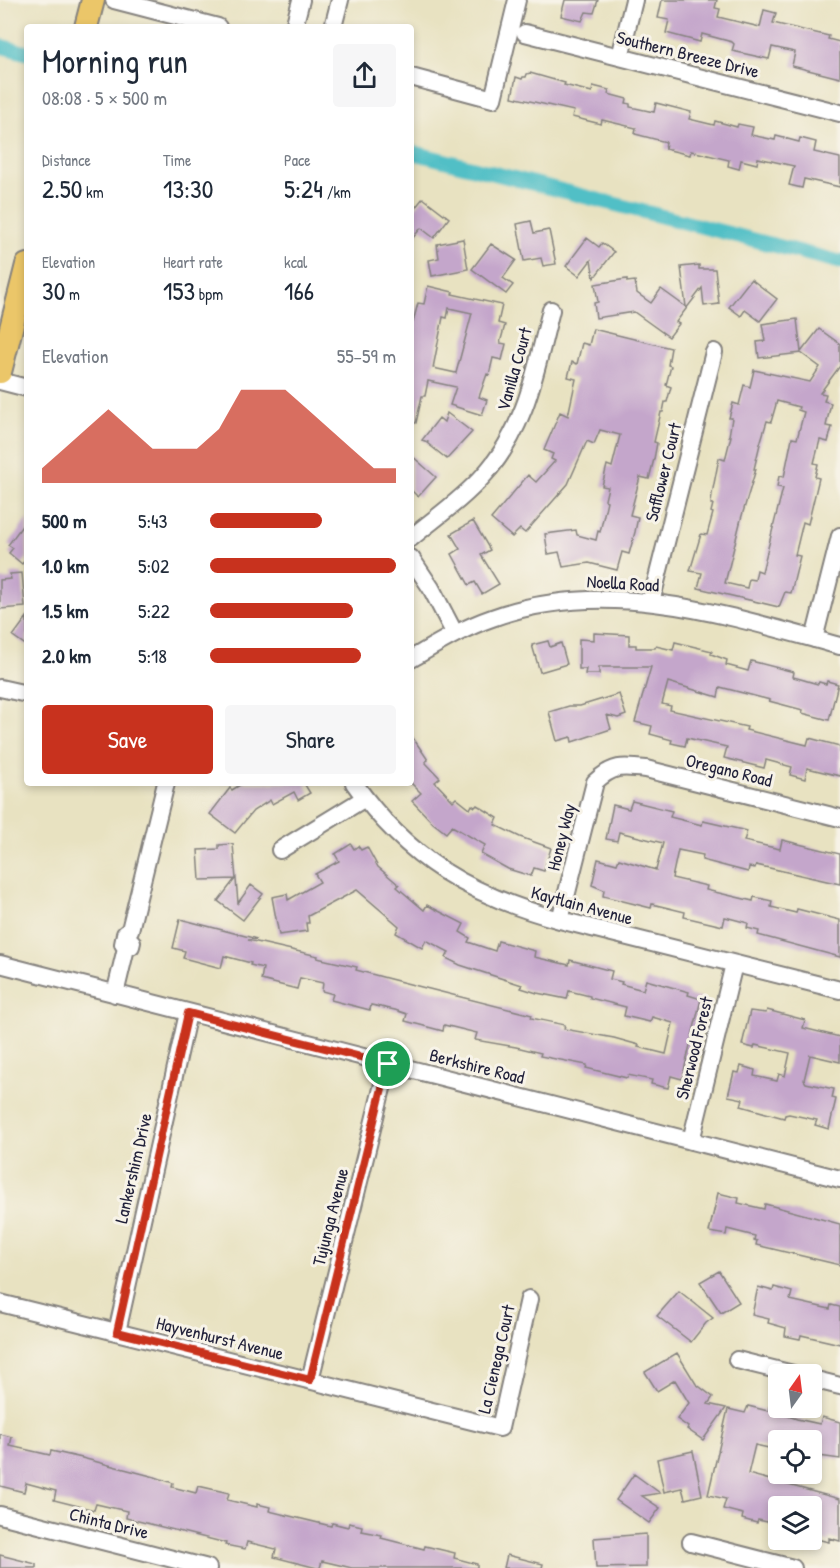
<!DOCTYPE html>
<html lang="en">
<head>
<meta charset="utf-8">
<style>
  body { margin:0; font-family:"Patrick Hand",sans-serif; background:#f6f6f7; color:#1f2937; height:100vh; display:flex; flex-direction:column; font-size:22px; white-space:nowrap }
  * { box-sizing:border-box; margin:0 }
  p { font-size:20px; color:#747a83 }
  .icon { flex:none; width:33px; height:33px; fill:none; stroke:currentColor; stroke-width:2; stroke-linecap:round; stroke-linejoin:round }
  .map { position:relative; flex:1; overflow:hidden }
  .drawer { position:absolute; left:24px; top:24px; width:390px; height:762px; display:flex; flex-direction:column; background:#fff; border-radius:6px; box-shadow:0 3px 9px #0003 }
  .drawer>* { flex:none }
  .needle { width:39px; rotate:14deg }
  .tools { position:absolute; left:768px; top:1364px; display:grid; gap:12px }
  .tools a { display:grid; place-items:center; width:54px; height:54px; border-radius:6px; background:#fff; box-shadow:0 3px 9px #0003; font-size:30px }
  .pin { position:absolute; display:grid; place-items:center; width:51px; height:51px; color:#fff; margin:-26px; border:3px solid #fff; border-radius:50%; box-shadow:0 2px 6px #0007 }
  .round { display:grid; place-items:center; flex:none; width:63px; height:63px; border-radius:6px; background:#f6f6f7 }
  .head { display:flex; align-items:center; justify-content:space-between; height:102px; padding:0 18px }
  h1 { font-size:33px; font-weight:600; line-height:45px }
  .figures { display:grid; grid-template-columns:repeat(3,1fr); gap:9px; height:102px; padding:6px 18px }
  .figures div { display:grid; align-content:center }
  .figures b { font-size:26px; font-weight:600 }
  .figures small { font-size:16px; font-weight:400 }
  .figures p { font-size:16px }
  .chart { height:168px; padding:12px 18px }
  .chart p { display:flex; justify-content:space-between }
  .chart svg { width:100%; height:108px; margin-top:6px; fill:#c8321e; opacity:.7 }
  .button { display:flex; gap:12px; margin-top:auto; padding:12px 18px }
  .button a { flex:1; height:69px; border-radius:6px; background:#c8321e; color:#fff; font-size:24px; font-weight:600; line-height:69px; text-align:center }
  .button a+a { background:#f6f6f7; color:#1f2937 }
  ul { padding:0 18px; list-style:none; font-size:20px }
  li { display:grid; grid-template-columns:96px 72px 1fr; align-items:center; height:45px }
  li i { height:15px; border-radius:8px; background:#c8321e }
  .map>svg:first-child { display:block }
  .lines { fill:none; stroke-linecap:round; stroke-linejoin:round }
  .canal { stroke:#51bfc6; stroke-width:15 }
  .building { fill:#c4a6cb; fill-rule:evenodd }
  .minor-casing { stroke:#85827e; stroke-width:20 }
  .major-casing { stroke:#85827e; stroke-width:26 }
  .minor { stroke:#fff; stroke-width:16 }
  .major { stroke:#ebc669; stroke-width:22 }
  .route-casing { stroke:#fff; stroke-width:12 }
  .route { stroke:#c8321e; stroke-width:8 }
  .labels { text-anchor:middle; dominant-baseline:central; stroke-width:6; stroke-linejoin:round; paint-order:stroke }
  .street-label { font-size:18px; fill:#22223b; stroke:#f7f3e8 }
</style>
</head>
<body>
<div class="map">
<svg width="840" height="1568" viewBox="0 0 840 1568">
  <rect width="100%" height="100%" fill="#f7f3e8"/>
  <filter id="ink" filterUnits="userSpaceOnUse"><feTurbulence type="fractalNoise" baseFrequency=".0167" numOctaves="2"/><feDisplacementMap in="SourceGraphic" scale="12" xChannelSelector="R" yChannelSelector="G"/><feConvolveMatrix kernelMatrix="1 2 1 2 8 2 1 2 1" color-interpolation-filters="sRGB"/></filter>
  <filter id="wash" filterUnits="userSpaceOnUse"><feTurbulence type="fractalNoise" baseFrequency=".008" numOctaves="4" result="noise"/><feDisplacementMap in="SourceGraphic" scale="24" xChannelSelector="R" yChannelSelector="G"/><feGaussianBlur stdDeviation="1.35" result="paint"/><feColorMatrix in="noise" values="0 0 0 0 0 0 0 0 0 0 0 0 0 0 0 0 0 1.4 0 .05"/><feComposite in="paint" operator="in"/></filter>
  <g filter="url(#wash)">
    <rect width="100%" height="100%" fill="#e8e2c1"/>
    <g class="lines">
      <path class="canal" d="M0 46 27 53
        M411 152 840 262"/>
    </g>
    <g id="blocks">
      <path class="building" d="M565 0H598L594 13 586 12 582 21 561 16Z
        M662 0H717L715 8 720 9 718 17 760 27 764 10 776 13 773 23 829 36 828 39 840 42V78L792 66 795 52 772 47 769 59 732 51 734 44 732 42 702 34 700 42 666 33 669 20 658 18Z
        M530 73 565 83 564 85 592 92 593 86 609 90 608 94 627 99 626 103 630 104V107L654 112 656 103 691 112 689 119 714 125 715 121 737 127 738 124 753 127 751 135 775 140 776 136 799 142 800 138 816 142 814 152 840 158V187L804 179 802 188 789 185 794 166 758 158 757 164 741 160 739 169 728 166 729 160 691 151 690 155 665 149 666 142 635 134 636 128 602 120 601 124 572 117 574 111 512 97 516 77 522 79 523 77H526L527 74Z
        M423 198 449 218 434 238 421 228 411 240V213Z
        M531 221 534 233 549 230 556 264 543 266 541 258 524 261 517 224Z
        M587 238 599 247 602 243 614 252 594 278 591 260 579 276 566 266Z
        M463 239 468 269 432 276 429 260 439 258 437 244Z
        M491 244 516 260 503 278 513 285 506 294 472 269Z
        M699 265V269H715L719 304 704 306 702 288 676 322 679 324 669 337 634 312 596 318 594 303 598 302 595 284 627 279V282L635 281 637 293 651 303 661 289 686 307 681 267Z
        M751 279 777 299 760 321 745 310 741 316 729 307Z
        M428 286 453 292 452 294 502 305 498 323 505 325 500 343 506 344 502 360 493 358 489 375 487 374 479 397 487 400 482 415 450 405 456 387 428 381 425 396H422L416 423H411V321L413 322 418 303 424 304ZM449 308 472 313 456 373 433 368 443 317 447 318Z
        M797 319 801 352 819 329 840 344V366L820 393 826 394 824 401 831 403 826 426 832 427 828 442 820 440 814 463 818 464 815 477 819 478 808 524 803 522 795 555 800 556 791 593 785 592 779 607 698 588 702 573 690 571 701 534 707 535 713 513 711 512 713 504H711L712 494 719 458 725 460 731 436H729L732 418H729L733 403 739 405 744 385 750 387 754 370 810 382 820 367 801 353 759 358 757 342 765 341 762 324ZM777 401 799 407 798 410 804 412 797 439 792 438 784 477 779 476 777 487 783 488 762 572 757 570 755 580 749 579 747 588 725 583 741 519 756 469H754L760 444 767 421 771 422Z
        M593 329 671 348 668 365 671 366 666 385 671 387 667 402H665L663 412H661L654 442 657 443 654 459 649 479 640 477 630 515 638 517 635 532 629 554 622 552 617 570 589 563 563 567 559 552 548 554 545 534 576 530 577 535 596 540 598 531 600 532 607 501 605 500 608 487 602 486 607 465 612 467 620 435 600 430 594 444 587 441 568 484 525 533 520 529 512 537 491 519 528 475 536 482 555 461 551 459 553 454 544 450 560 412 568 416 576 379 568 377 572 362 577 364 582 343 589 345Z
        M447 413 472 432 447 459 427 443 428 442 422 440 439 418 444 422Z
        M411 455 436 477 418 497 411 490Z
        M27 519V558L22 564 9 553 13 548 8 545Z
        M473 521 490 550 481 555 499 584 482 594 475 582 469 585 452 554 460 549 451 534Z
        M22 573 25 607 0 609V580L11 579 10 574Z
        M27 617V646L13 636Z
        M594 633 629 635V645H636V648H655L656 646 673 650 675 642 712 651 711 654 727 660 726 665 748 671 751 661 794 672 793 677 797 678 818 684 819 682 826 684 827 681 838 684 829 720 802 713 803 710 769 701 770 700 720 687 718 697 668 682 662 704 671 706 670 710 747 727 746 730 807 745 809 738 840 746V776L807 768 805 779 790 775 792 767 766 760 764 768 724 758 727 747 687 738 685 746 671 743 672 740 650 734 652 726 635 722 651 667H599V674H585L586 669H579V639L594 640Z
        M548 641 550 647 561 643 567 664 540 672 532 645Z
        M619 694 626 715 618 718 607 715 611 729 572 742 571 737 557 741 549 712 569 706H580Z
        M411 735 428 760 425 762 440 778 435 782 453 801 456 798 470 809 472 805 475 807 477 805 498 818 495 825 520 837 551 848 544 871 534 868 531 876 508 869 481 854 485 845 452 826 446 833 433 823 412 801 421 793 411 783Z
        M243 783H308L305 785 310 793 298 800 294 792 272 804 270 800 253 811 235 833 210 814 230 788 232 790Z
        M632 801 672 811 670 817 702 825 703 821 747 831 744 841 780 849 782 840 840 854V884L756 865 755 868 749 867 748 872 702 860 703 855 678 850 672 878 707 886 706 890 753 901 754 897 772 901 771 907 796 913 797 909 840 920V957L758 935 759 931 747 928 748 923 725 917 723 926 684 917 685 912 652 904 651 908 603 896 604 890 592 885 598 859 617 864 619 859 656 870 663 843 619 832 617 841 606 839 613 805 629 809Z
        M233 844 238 903 251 885 263 894 243 920 218 901 235 879 200 880 198 850 219 849V845Z
        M351 844 354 849 358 846 361 850 367 847 378 867 399 885 397 887 424 910 427 905 464 924 460 932 470 938 468 942 495 951 498 941 535 951 534 957 569 965 570 960 612 971 610 979 622 982 621 984 643 990 646 980 689 992 688 995 701 999 682 1079 671 1076 668 1088 651 1084 652 1080 628 1075 627 1078 586 1068 587 1065 540 1056 541 1053 516 1047 475 1040 477 1033 444 1025 443 1031 405 1021 407 1014 395 1010 371 1005 370 1010 331 1000 333 994 322 991 323 983 300 978 297 989 261 980 263 968 250 965 251 963 224 956 221 968 183 958 185 951 173 948 180 919 257 939 248 940 318 956 317 958 357 967 356 970 390 979 532 1015 531 1018 565 1025 564 1029 614 1038 639 1045 638 1047 666 1054 673 1023 652 1017 650 1022 624 1016 626 1007 590 998V996L569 991 567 999 537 993 521 988 522 985 460 965 446 958 449 952 426 940 422 948 396 933 399 926 357 890 308 916 309 923H306L307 931 279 935 272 897 287 894 288 900 320 882 315 874 339 861 335 854Z
        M767 1010 805 1020 803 1028 840 1037V1062L810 1055 804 1080 806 1083 834 1089 832 1098 836 1099 829 1129 815 1125 817 1120 789 1114 785 1115 784 1118 741 1106 743 1099 728 1096 734 1072 739 1073 741 1066 755 1070 754 1076 777 1081 779 1074 785 1076 790 1053 755 1045 754 1048 742 1045 750 1011 766 1013Z
        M718 1193 739 1198 738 1203 764 1209 765 1204 840 1224V1265L756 1245 757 1241 754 1240 755 1236 727 1229 726 1235 709 1232Z
        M719 1271 739 1302 721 1313 700 1282Z
        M758 1287 773 1291 774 1287 792 1292 790 1300 830 1309 831 1305 840 1307V1344L801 1335 800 1339 785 1336 786 1328 768 1323 769 1319 752 1315Z
        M679 1291 713 1318 706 1323 691 1342 657 1316Z
        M677 1353 696 1384 713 1397 708 1404 726 1408 703 1440 687 1429 688 1427 677 1419 689 1403 675 1380 657 1391 645 1372Z
        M770 1404 785 1407V1415L797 1419 820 1424 822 1417 840 1422V1459L812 1455V1440H778V1450L755 1445 748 1474 840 1499V1541L829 1538V1542L812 1538V1506H778V1520L776 1524 758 1520 757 1523 742 1519 743 1514 723 1509 726 1499 708 1495 728 1409 745 1413 748 1406 768 1411Z
        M0 1434 12 1437 10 1446 50 1455 51 1451 82 1458 155 1477 173 1483 172 1487 196 1493 198 1486 229 1493 227 1500 257 1507V1504L270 1507 269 1511 331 1526 332 1523 348 1527 349 1523 362 1526 361 1531 382 1535 381 1538 424 1549 425 1546 455 1553 454 1558 477 1564V1568H352L322 1561 320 1568H317L274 1557 276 1549 247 1542 245 1549 225 1545 226 1543 126 1518 127 1511 96 1504 94 1510 54 1500 56 1491 26 1483 24 1492 0 1486Z
        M693 1451 702 1495 685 1499 682 1488 664 1492 657 1459Z
        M634 1474 660 1493 642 1496 660 1508 649 1523 616 1500Z
        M646 1534V1567L596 1568 594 1538Z
        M0 1555 36 1564V1568H0Z
        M507 1555 543 1564 542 1568H504Z"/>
    </g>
  </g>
  <g filter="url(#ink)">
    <use href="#blocks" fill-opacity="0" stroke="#85827e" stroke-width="1.5"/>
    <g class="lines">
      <defs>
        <path id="minor" d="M114 0 218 27
          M294 27 301 0
          M333 27 340 0
          M525 33 840 113
          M620 57 634 0
          M411 77 493 99 517 0
          M0 381 27 388
          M411 538C435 518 463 499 484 475 526 429 536 369 551 310
          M411 558 431 588 455 634
          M651 602 714 352
          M814 639 840 536
          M411 659C437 644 463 628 492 618 607 576 727 615 840 646
          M0 688 27 694
          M354 783C408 860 472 896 560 920L840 990
          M280 850 365 798
          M560 920 595 782C613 765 622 766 646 769L840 818
          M126 948 123 944 125 934 130 930 166 783
          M0 964 840 1179
          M115 994 126 948 131 946 132 942
          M691 1141 734 964
          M0 1303 500 1428 529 1299
          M117 1332 188 1013
          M737 1360 793 1374
          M812 1379 840 1386
          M310 1380 388 1064
          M0 1515 208 1568
          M691 1542 793 1568"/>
        <path id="major" d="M86 27 93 0
          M0 372 27 265"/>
      </defs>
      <use href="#minor" class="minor-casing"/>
      <use href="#major" class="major-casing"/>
      <use href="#minor" class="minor"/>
      <use href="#major" class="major"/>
    </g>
  </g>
  <g class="lines" filter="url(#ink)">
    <defs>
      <path id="route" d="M188 1013 388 1064 310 1380 117 1332Z"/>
    </defs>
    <use href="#route" class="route-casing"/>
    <use href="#route" class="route"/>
  </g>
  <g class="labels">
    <g class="street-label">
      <text transform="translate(688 54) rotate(14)">Southern Breeze Drive</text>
      <text transform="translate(514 369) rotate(-74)">Vanilla Court</text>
      <text transform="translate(663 472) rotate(-76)">Safflower Court</text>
      <text transform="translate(623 583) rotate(3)">Noella Road</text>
      <text transform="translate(729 770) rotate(14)">Oregano Road</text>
      <text transform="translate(561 837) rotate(-76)">Honey Way</text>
      <text transform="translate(582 905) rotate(15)">Kaytlain Avenue</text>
      <text transform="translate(694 1048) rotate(-76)">Sherwood Forest</text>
      <text transform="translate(477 1066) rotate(14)">Berkshire Road</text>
      <text transform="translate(133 1168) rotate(-77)">Lankershim Drive</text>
      <text transform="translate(330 1217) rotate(-76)">Tujunga Avenue</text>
      <text transform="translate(220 1338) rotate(14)">Hayvenhurst Avenue</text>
      <text transform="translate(496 1359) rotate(-77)">La Cienega Court</text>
      <text transform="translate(109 1523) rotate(14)">Chinta Drive</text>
    </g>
  </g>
</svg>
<div class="tools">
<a><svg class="needle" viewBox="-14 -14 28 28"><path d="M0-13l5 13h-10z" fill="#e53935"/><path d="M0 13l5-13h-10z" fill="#747a83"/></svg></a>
<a><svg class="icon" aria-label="locate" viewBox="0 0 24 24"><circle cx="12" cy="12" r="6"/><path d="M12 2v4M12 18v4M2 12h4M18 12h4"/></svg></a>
<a><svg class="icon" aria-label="layers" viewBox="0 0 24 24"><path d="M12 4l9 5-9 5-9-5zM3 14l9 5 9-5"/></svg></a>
</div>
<div class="pin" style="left:388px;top:1064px;background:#1e9e55"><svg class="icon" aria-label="arrive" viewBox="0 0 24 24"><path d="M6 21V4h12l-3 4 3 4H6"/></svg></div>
<section class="drawer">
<div class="head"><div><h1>Morning run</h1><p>08:08 · 5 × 500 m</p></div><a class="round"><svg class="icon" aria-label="share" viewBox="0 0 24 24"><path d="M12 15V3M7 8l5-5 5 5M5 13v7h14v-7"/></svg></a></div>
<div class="figures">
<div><p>Distance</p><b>2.50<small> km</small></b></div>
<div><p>Time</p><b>13:30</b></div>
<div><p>Pace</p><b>5:24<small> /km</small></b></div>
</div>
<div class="figures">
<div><p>Elevation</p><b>30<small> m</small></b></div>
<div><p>Heart rate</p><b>153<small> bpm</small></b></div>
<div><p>kcal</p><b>166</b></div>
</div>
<div class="chart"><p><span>Elevation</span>55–59 m</p>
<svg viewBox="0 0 160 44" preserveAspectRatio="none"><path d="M0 44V38L10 30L20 22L30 14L40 22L50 30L60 30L70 30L80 22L90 6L100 6L110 6L120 14L130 22L140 30L150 38L160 38V44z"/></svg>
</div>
<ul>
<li><b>500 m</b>5:43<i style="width:60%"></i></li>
<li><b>1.0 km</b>5:02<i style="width:100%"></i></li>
<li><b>1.5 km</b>5:22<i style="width:77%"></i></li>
<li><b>2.0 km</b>5:18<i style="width:81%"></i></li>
</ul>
<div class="button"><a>Save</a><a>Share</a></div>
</section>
</div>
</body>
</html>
